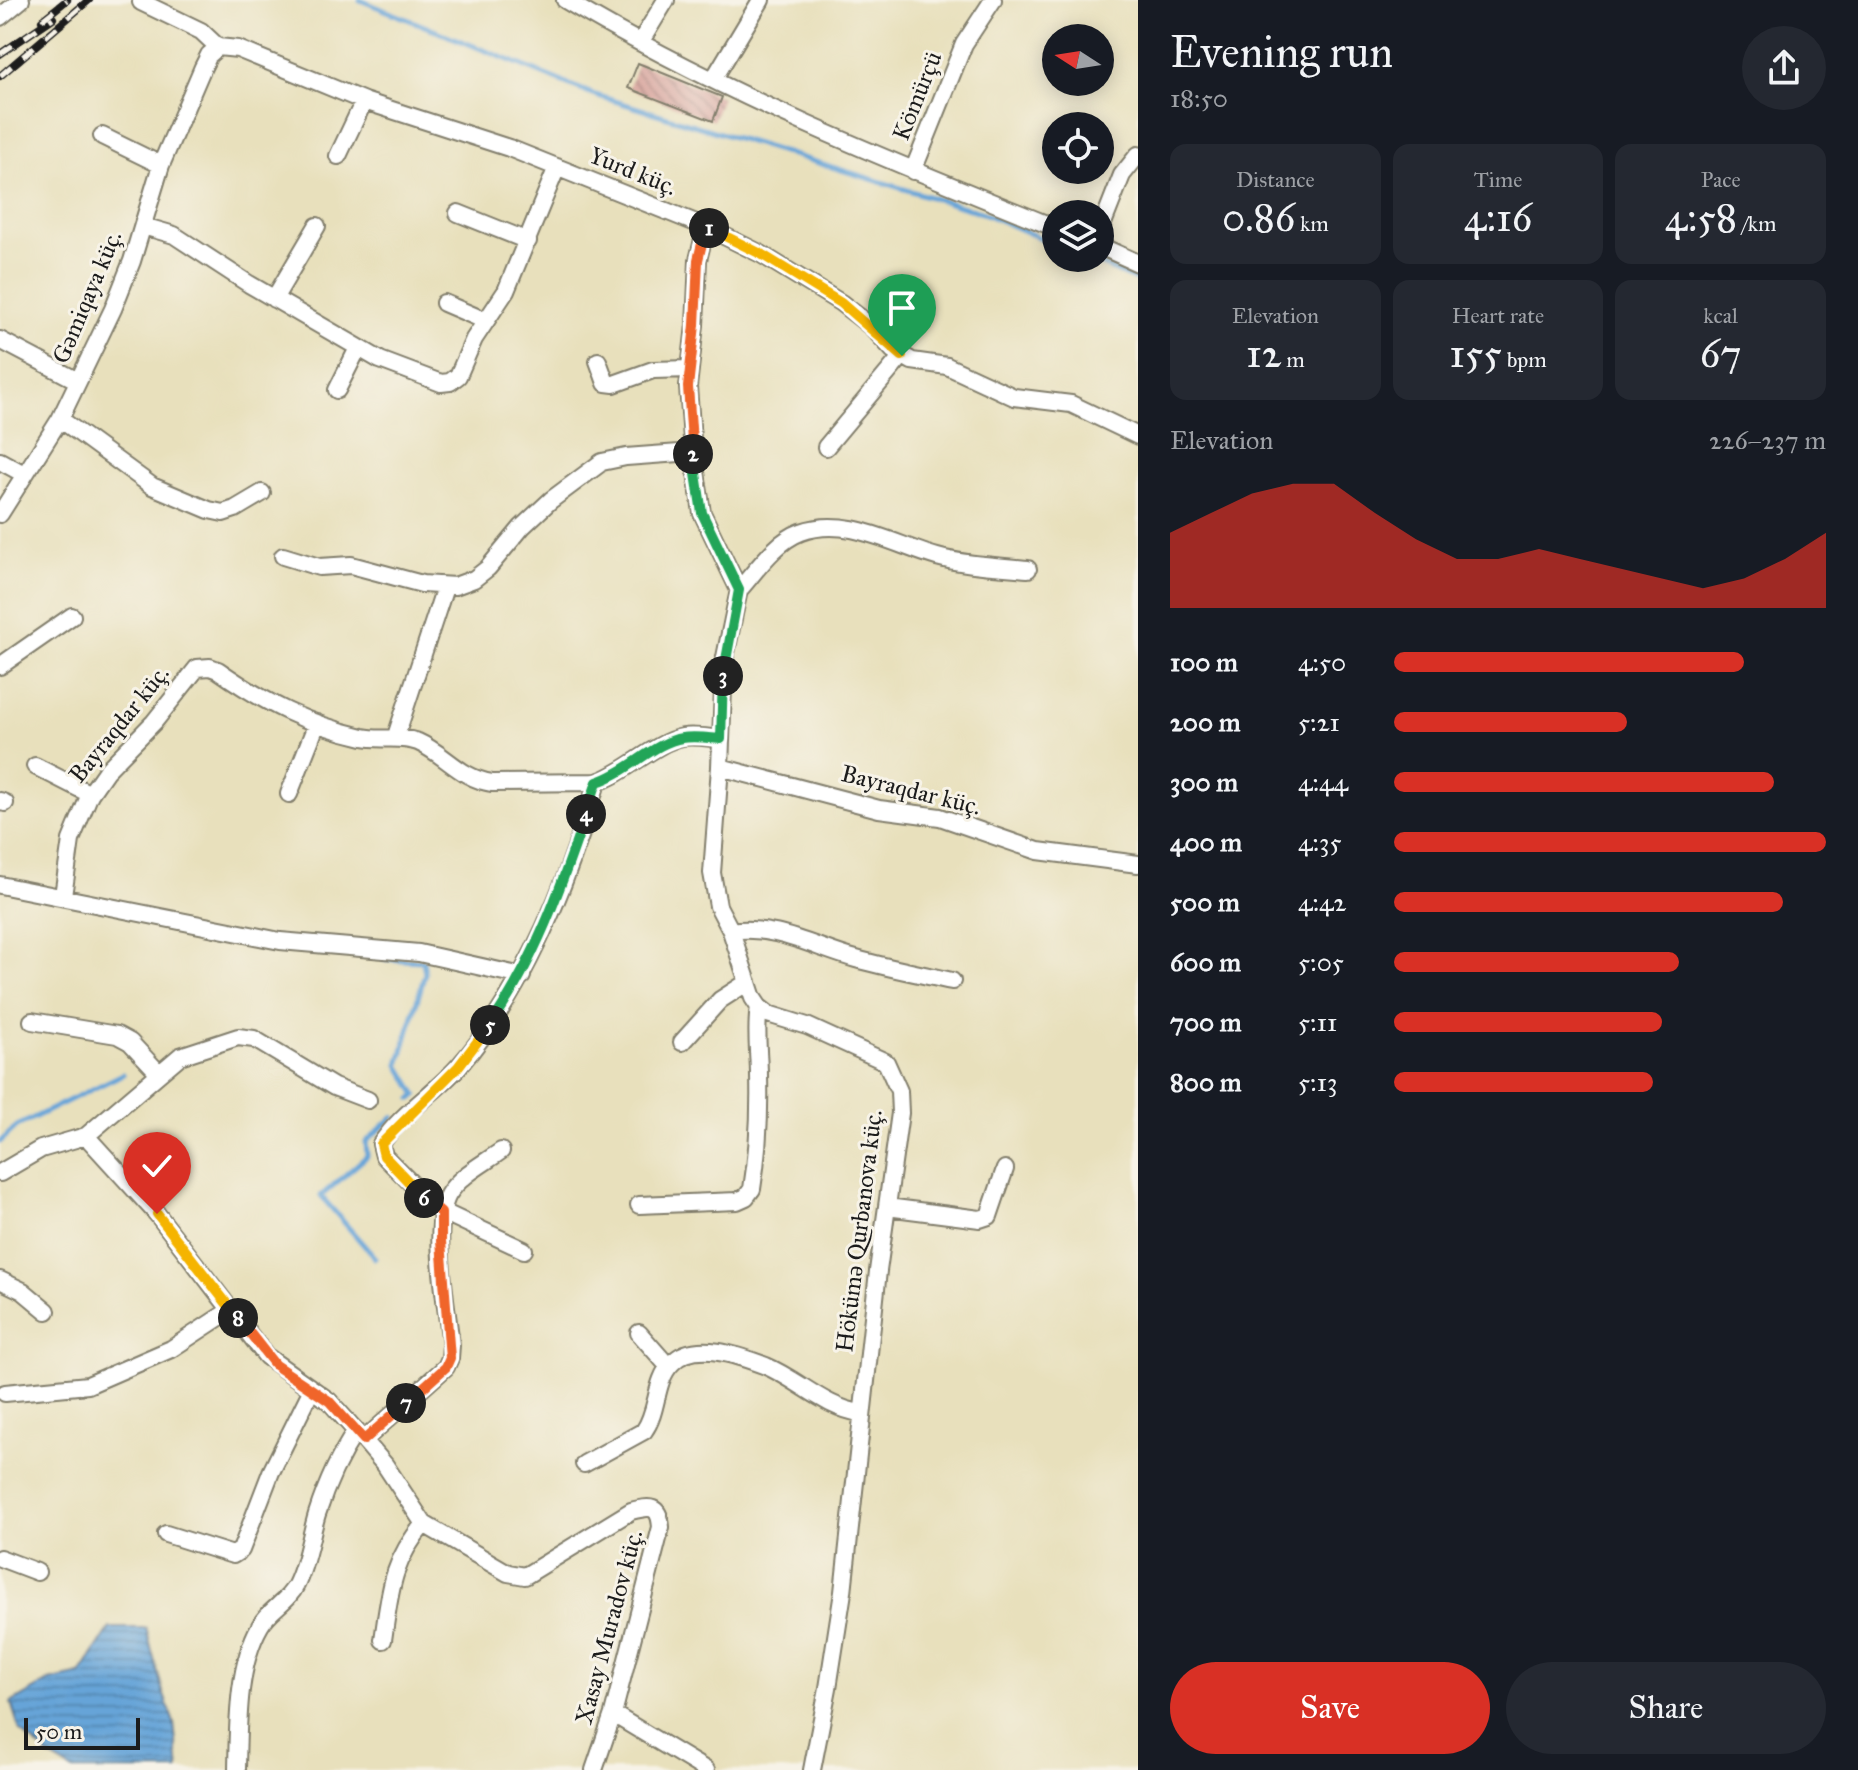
<!DOCTYPE html>
<html lang="en">
<head>
<meta charset="utf-8">
<style>
  body { margin:0; font-family:"IM FELL Great Primer",serif; background:#242831; color:#f1f3f6; height:100vh; display:flex; flex-direction:column; font-size:30px; white-space:nowrap }
  * { box-sizing:border-box; margin:0 }
  p { font-size:26px; color:#9ea1a6 }
  .icon { flex:none; width:44px; height:44px; fill:none; stroke:currentColor; stroke-width:2; stroke-linecap:round; stroke-linejoin:round }
  .map { position:relative; flex:1; overflow:hidden }
  .details { display:flex; flex-direction:column; background:#171b24; width:720px }
  .details>* { flex:none }
  .needle { width:52px; rotate:282deg }
  .controls { position:absolute; left:1042px; top:24px; display:grid; gap:16px }
  .controls a { display:grid; place-items:center; width:72px; height:72px; border-radius:50%; background:#171b24; box-shadow:0 4px 20px #0003; font-size:40px }
  .scale { position:absolute; left:24px; bottom:20px; width:116px; box-sizing:border-box; padding-left:8px; border:4px solid #1c1c1c; border-top:0; font-size:22px; line-height:28px; white-space:nowrap; color:#1c1c1c; -webkit-text-stroke:6px #f7f3e8; paint-order:stroke }
  .pin { position:absolute; display:grid; place-items:center; width:68px; height:68px; color:#fff; margin:-82px -34px; border-radius:50% 50% 50% 0; rotate:-45deg; box-shadow:0 0 8px #0007 }
  .pin .icon { rotate:45deg }
  .km { position:absolute; width:40px; height:40px; margin:-20px; border-radius:50%; background:#222; color:#fff; font-size:22px; line-height:40px; text-align:center }
  .round { display:grid; place-items:center; flex:none; width:84px; height:84px; border-radius:42px; background:#242831 }
  .overview { display:flex; align-items:center; justify-content:space-between; height:136px; padding:0 32px }
  h1 { font-size:44px; font-weight:600; line-height:60px }
  .figures { display:grid; grid-template-columns:repeat(3,1fr); gap:12px; height:136px; padding:8px 32px }
  .figures div { display:grid; align-content:center; border-radius:16px; background:#242831; text-align:center }
  .figures b { font-size:40px; font-weight:600 }
  .figures small { font-size:22px; font-weight:400 }
  .figures p { font-size:22px }
  .chart { height:224px; padding:16px 32px }
  .chart p { display:flex; justify-content:space-between }
  .chart svg { width:100%; height:144px; margin-top:8px; fill:#d93025; opacity:.7 }
  .cta { display:flex; gap:16px; margin-top:auto; padding:16px 32px }
  .cta a { flex:1; height:92px; border-radius:48px; background:#d93025; color:#fff; font-size:32px; font-weight:600; line-height:92px; text-align:center }
  .cta a+a { background:#242831; color:#f1f3f6 }
  ul { padding:0 32px; list-style:none; font-size:26px }
  li { display:grid; grid-template-columns:128px 96px 1fr; align-items:center; height:60px }
  li i { height:20px; border-radius:10px; background:#d93025 }
  main { display:flex; flex:1; min-height:0 }
  .map>svg:first-child { display:block }
  .water { fill:url(#water-rules); stroke:#41607a; stroke-width:2 }
  .lines { fill:none; stroke-linecap:round; stroke-linejoin:round }
  .stream { stroke:#66a4d8; stroke-width:5 }
  .building { fill:url(#building-back-hatch) }
  .minor-casing { stroke:#827e6c; stroke-width:20 }
  .minor { stroke:#fff; stroke-width:16 }
  .rail-casing { stroke:#1c1c1c; stroke-width:8 }
  .rail { stroke:#f7f3e8; stroke-width:5; stroke-dasharray:15; stroke-linecap:butt }
  .split-1-casing { stroke:#fff; stroke-width:16 }
  .split-2-casing { stroke:#fff; stroke-width:16 }
  .split-3-casing { stroke:#fff; stroke-width:16 }
  .split-4-casing { stroke:#fff; stroke-width:16 }
  .split-5-casing { stroke:#fff; stroke-width:16 }
  .split-6-casing { stroke:#fff; stroke-width:16 }
  .split-7-casing { stroke:#fff; stroke-width:16 }
  .split-8-casing { stroke:#fff; stroke-width:16 }
  .split-9-casing { stroke:#fff; stroke-width:16 }
  .split-1 { stroke:#f5b400; stroke-width:10 }
  .split-2 { stroke:#f0652b; stroke-width:10 }
  .split-3 { stroke:#22a559; stroke-width:10 }
  .split-4 { stroke:#22a559; stroke-width:10 }
  .split-5 { stroke:#22a559; stroke-width:10 }
  .split-6 { stroke:#f5b400; stroke-width:10 }
  .split-7 { stroke:#f0652b; stroke-width:10 }
  .split-8 { stroke:#f0652b; stroke-width:10 }
  .split-9 { stroke:#f5b400; stroke-width:10 }
  .labels { text-anchor:middle; dominant-baseline:central; stroke-width:6; stroke-linejoin:round; paint-order:stroke }
  .street-label { font-size:24px; fill:#1c1c1c; stroke:#f7f3e8 }
</style>
</head>
<body>
<main>
<div class="map">
<svg width="1138" height="1770" viewBox="0 0 1138 1770">
  <defs>
    <pattern id="water-rules" width="6" height="5" patternUnits="userSpaceOnUse" patternTransform="scale(2)"><rect width="6" height="5" fill="#66a4d8"/><path d="M0 2.5h6" fill="none" stroke="#5385ae"/></pattern>
    <pattern id="building-back-hatch" width="6" height="6" patternUnits="userSpaceOnUse" patternTransform="scale(2)"><rect width="6" height="6" fill="#d59d96"/><path d="M-1 5l2 2M0 0l6 6M5-1l2 2" fill="none" stroke="#ac7f7a"/></pattern>
  </defs>
  <rect width="100%" height="100%" fill="#f7f3e8"/>
  <filter id="ink" filterUnits="userSpaceOnUse"><feTurbulence type="fractalNoise" baseFrequency=".0125" numOctaves="2"/><feDisplacementMap in="SourceGraphic" scale="16" xChannelSelector="R" yChannelSelector="G"/><feConvolveMatrix kernelMatrix="1 2 1 2 8 2 1 2 1" color-interpolation-filters="sRGB"/></filter>
  <filter id="wash" filterUnits="userSpaceOnUse"><feTurbulence type="fractalNoise" baseFrequency=".006" numOctaves="4" result="noise"/><feDisplacementMap in="SourceGraphic" scale="32" xChannelSelector="R" yChannelSelector="G"/><feGaussianBlur stdDeviation="1.8" result="paint"/><feColorMatrix in="noise" values="0 0 0 0 0 0 0 0 0 0 0 0 0 0 0 0 0 1.4 0 .05"/><feComposite in="paint" operator="in"/></filter>
  <g filter="url(#wash)">
    <rect width="100%" height="100%" fill="#e8e0bc"/>
    <path class="water" d="M110 1628H146L163 1692 174 1723 179 1770H72L49 1756 20 1731 11 1703 49 1681 80 1674Z"/>
    <g class="lines">
      <path class="stream" d="M360 0 595 95 983 213 1056 245
        M1086 258 1138 281
        M384 959 423 961 425 973 399 1065 417 1095 412 1099
        M0 1142 17 1126 123 1074
        M375 1258 321 1196 367 1156 366 1142 393 1117"/>
    </g>
    <g id="blocks">
      <path class="building" d="M638 63 722 97 713 121 628 88Z"/>
    </g>
  </g>
  <g filter="url(#ink)">
    <use href="#blocks" fill-opacity="0" stroke="#827e6c" stroke-width="2"/>
    <g class="lines">
      <defs>
        <path id="minor" d="M565 0C720 93 889 161 1056 228
          M141 2 201 31 218 47
          M0 17 21 0
          M641 41 666 0
          M218 47 238 49 364 101 509 148 706 227 761 254 841 303 872 327 893 350 912 361 947 366 1014 397 1071 404 1138 436
          M713 80 761 0
          M102 136 161 165
          M338 156 364 101
          M913 171 964 44 993 0
          M458 213 528 241
          M143 226 174 235 249 284 380 360 441 383 450 382 458 376 474 339 506 291 557 167
          M706 227 698 260 695 325 688 387 693 452 702 513 739 590 724 662 720 767 712 873 718 906 731 931 753 998 759 1007 768 1014 807 1026 886 1062 899 1091 900 1113 878 1271 843 1592 828 1688 812 1770
          M1100 231 1122 175 1138 155
          M1100 246 1138 263
          M274 299 317 226
          M444 303 486 321
          M0 340 78 381
          M598 361 606 383 614 384 653 370 690 369
          M337 390 358 348
          M60 419 152 486 209 510 223 513 235 509 262 493
          M826 447 902 356
          M0 461 24 474
          M0 514 60 419 113 309 132 261 161 165 203 67 209 55 218 47
          M283 556 319 567 351 565 422 584 455 586 474 579 488 568 522 527 551 500 602 462 626 457 693 452
          M739 590C756 571 776 541 801 532 847 515 894 545 937 557 966 565 997 566 1028 569
          M0 666 72 616
          M396 736 445 587
          M35 766 90 794
          M720 767 879 809 940 817 1038 851 1138 864
          M289 794 317 723
          M0 801 5 803
          M0 885 280 941 419 953 522 976
          M63 896 71 840 90 794 106 771 154 722 197 668 210 667 218 670C265 703 306 724 363 737 382 741 399 735 418 742 445 754 461 779 492 783L597 782C626 773 655 742 683 737 695 735 709 738 721 739
          M731 931C775 924 815 948 856 959 888 968 920 974 952 981
          M32 1021 117 1035 130 1042 158 1072
          M682 1042 720 1000 748 982
          M86 1136 180 1056 238 1037 254 1039 334 1087 368 1100
          M0 1173 41 1149 86 1136 157 1214 266 1356 329 1401 356 1431 385 1465 424 1524 508 1573 525 1576 631 1511C651 1506 659 1505 661 1527L613 1714 594 1770
          M639 1205 737 1201 746 1197 752 1189C758 1152 760 1113 759 1076 759 1052 755 1031 759 1007
          M887 1207 980 1219 989 1216 1005 1169
          M441 1211 524 1250
          M441 1213 384 1156 381 1144C401 1113 435 1093 459 1066 526 989 569 879 597 782
          M0 1280 23 1291 47 1311
          M639 1333 668 1366
          M5 1393 88 1385 171 1349 232 1309
          M364 1440 446 1367 450 1358 451 1345C447 1309 431 1226 448 1195 459 1176 483 1164 501 1151
          M584 1464 644 1431C659 1410 654 1381 672 1363 694 1339 740 1356 766 1366 799 1380 825 1408 861 1413
          M166 1534 233 1555 241 1550 271 1472 312 1389
          M0 1558 37 1572
          M383 1640C390 1593 391 1562 424 1524
          M613 1714 706 1770
          M237 1770C238 1725 237 1666 260 1626 269 1609 288 1602 296 1585 307 1563 310 1537 317 1514 326 1486 340 1455 356 1431"/>
      </defs>
      <use href="#minor" class="minor-casing"/>
      <use href="#minor" class="minor"/>
      <defs>
        <path id="rail" d="M42 20 67 0
          M0 54 53 18
          M0 76 89 0"/>
      </defs>
      <use href="#rail" class="rail-casing"/>
      <use href="#rail" class="rail"/>
    </g>
  </g>
  <g class="lines" filter="url(#ink)">
    <defs>
      <path id="split-1" d="M709 228 761 254 841 303 902 356"/>
      <path id="split-2" d="M693 454 688 387 695 325 698 260 706 227 709 228"/>
      <path id="split-3" d="M693 454 702 513 739 590 723 676"/>
      <path id="split-4" d="M586 814 597 782C627 773 655 742 682 738 694 736 709 738 721 739L723 676"/>
      <path id="split-5" d="M490 1025C535 962 561 887 586 814"/>
      <path id="split-6" d="M424 1198 384 1156 381 1144 458 1067 490 1025"/>
      <path id="split-7" d="M406 1403 446 1367 450 1358 441 1241V1213L424 1198"/>
      <path id="split-8" d="M238 1318 275 1365 329 1401 364 1440 406 1403"/>
      <path id="split-9" d="M157 1214 238 1318"/>
    </defs>
    <use href="#split-1" class="split-1-casing"/>
    <use href="#split-2" class="split-2-casing"/>
    <use href="#split-3" class="split-3-casing"/>
    <use href="#split-4" class="split-4-casing"/>
    <use href="#split-5" class="split-5-casing"/>
    <use href="#split-6" class="split-6-casing"/>
    <use href="#split-7" class="split-7-casing"/>
    <use href="#split-8" class="split-8-casing"/>
    <use href="#split-9" class="split-9-casing"/>
    <use href="#split-1" class="split-1"/>
    <use href="#split-2" class="split-2"/>
    <use href="#split-3" class="split-3"/>
    <use href="#split-4" class="split-4"/>
    <use href="#split-5" class="split-5"/>
    <use href="#split-6" class="split-6"/>
    <use href="#split-7" class="split-7"/>
    <use href="#split-8" class="split-8"/>
    <use href="#split-9" class="split-9"/>
  </g>
  <g class="labels">
    <g class="street-label">
      <text transform="translate(917 96) rotate(-68)">Kömürçü</text>
      <text transform="translate(633 171) rotate(22)">Yurd küç.</text>
      <text transform="translate(87 297) rotate(-67)">Gəmiqaya küç.</text>
      <text transform="translate(119 724) rotate(-51)">Bayraqdar küç.</text>
      <text transform="translate(911 790) rotate(14)">Bayraqdar küç.</text>
      <text transform="translate(859 1231) rotate(-83)">Hökümə Qurbanova küç.</text>
      <text transform="translate(609 1627) rotate(-75)">Xasay Muradov küç.</text>
    </g>
  </g>
</svg>
<div class="controls">
<a><svg class="needle" viewBox="-14 -14 28 28"><path d="M0-13l5 13h-10z" fill="#e53935"/><path d="M0 13l5-13h-10z" fill="#9ea1a6"/></svg></a>
<a><svg class="icon" aria-label="locate" viewBox="0 0 24 24"><circle cx="12" cy="12" r="6"/><path d="M12 2v4M12 18v4M2 12h4M18 12h4"/></svg></a>
<a><svg class="icon" aria-label="layers" viewBox="0 0 24 24"><path d="M12 4l9 5-9 5-9-5zM3 14l9 5 9-5"/></svg></a>
</div>
<div class="scale">50 m</div>
<div class="pin" style="left:902px;top:356px;background:#1e9e55"><svg class="icon" aria-label="arrive" viewBox="0 0 24 24"><path d="M6 21V4h12l-3 4 3 4H6"/></svg></div>
<div class="pin" style="left:157px;top:1214px;background:#d93025"><svg class="icon" aria-label="check" viewBox="0 0 24 24"><path d="M5 12l5 5 9-10"/></svg></div>
<b class="km" style="left:709px;top:228px">1</b>
<b class="km" style="left:693px;top:454px">2</b>
<b class="km" style="left:723px;top:676px">3</b>
<b class="km" style="left:586px;top:814px">4</b>
<b class="km" style="left:490px;top:1025px">5</b>
<b class="km" style="left:424px;top:1198px">6</b>
<b class="km" style="left:406px;top:1403px">7</b>
<b class="km" style="left:238px;top:1318px">8</b>
</div>
<section class="details">
<div class="overview"><div><h1>Evening run</h1><p>18:50</p></div><a class="round"><svg class="icon" aria-label="share" viewBox="0 0 24 24"><path d="M12 15V3M7 8l5-5 5 5M5 13v7h14v-7"/></svg></a></div>
<div class="figures">
<div><p>Distance</p><b>0.86<small> km</small></b></div>
<div><p>Time</p><b>4:16</b></div>
<div><p>Pace</p><b>4:58<small> /km</small></b></div>
</div>
<div class="figures">
<div><p>Elevation</p><b>12<small> m</small></b></div>
<div><p>Heart rate</p><b>155<small> bpm</small></b></div>
<div><p>kcal</p><b>67</b></div>
</div>
<div class="chart"><p><span>Elevation</span>226–237 m</p>
<svg viewBox="0 0 160 44" preserveAspectRatio="none"><path d="M0 44V21L10 15L20 9L30 6L40 6L50 15L60 23L70 29L80 29L90 26L100 29L110 32L120 35L130 38L140 35L150 29L160 21V44z"/></svg>
</div>
<ul>
<li><b>100 m</b>4:50<i style="width:81%"></i></li>
<li><b>200 m</b>5:21<i style="width:54%"></i></li>
<li><b>300 m</b>4:44<i style="width:88%"></i></li>
<li><b>400 m</b>4:35<i style="width:100%"></i></li>
<li><b>500 m</b>4:42<i style="width:90%"></i></li>
<li><b>600 m</b>5:05<i style="width:66%"></i></li>
<li><b>700 m</b>5:11<i style="width:62%"></i></li>
<li><b>800 m</b>5:13<i style="width:60%"></i></li>
</ul>
<div class="cta"><a>Save</a><a>Share</a></div>
</section>
</main>
</body>
</html>
